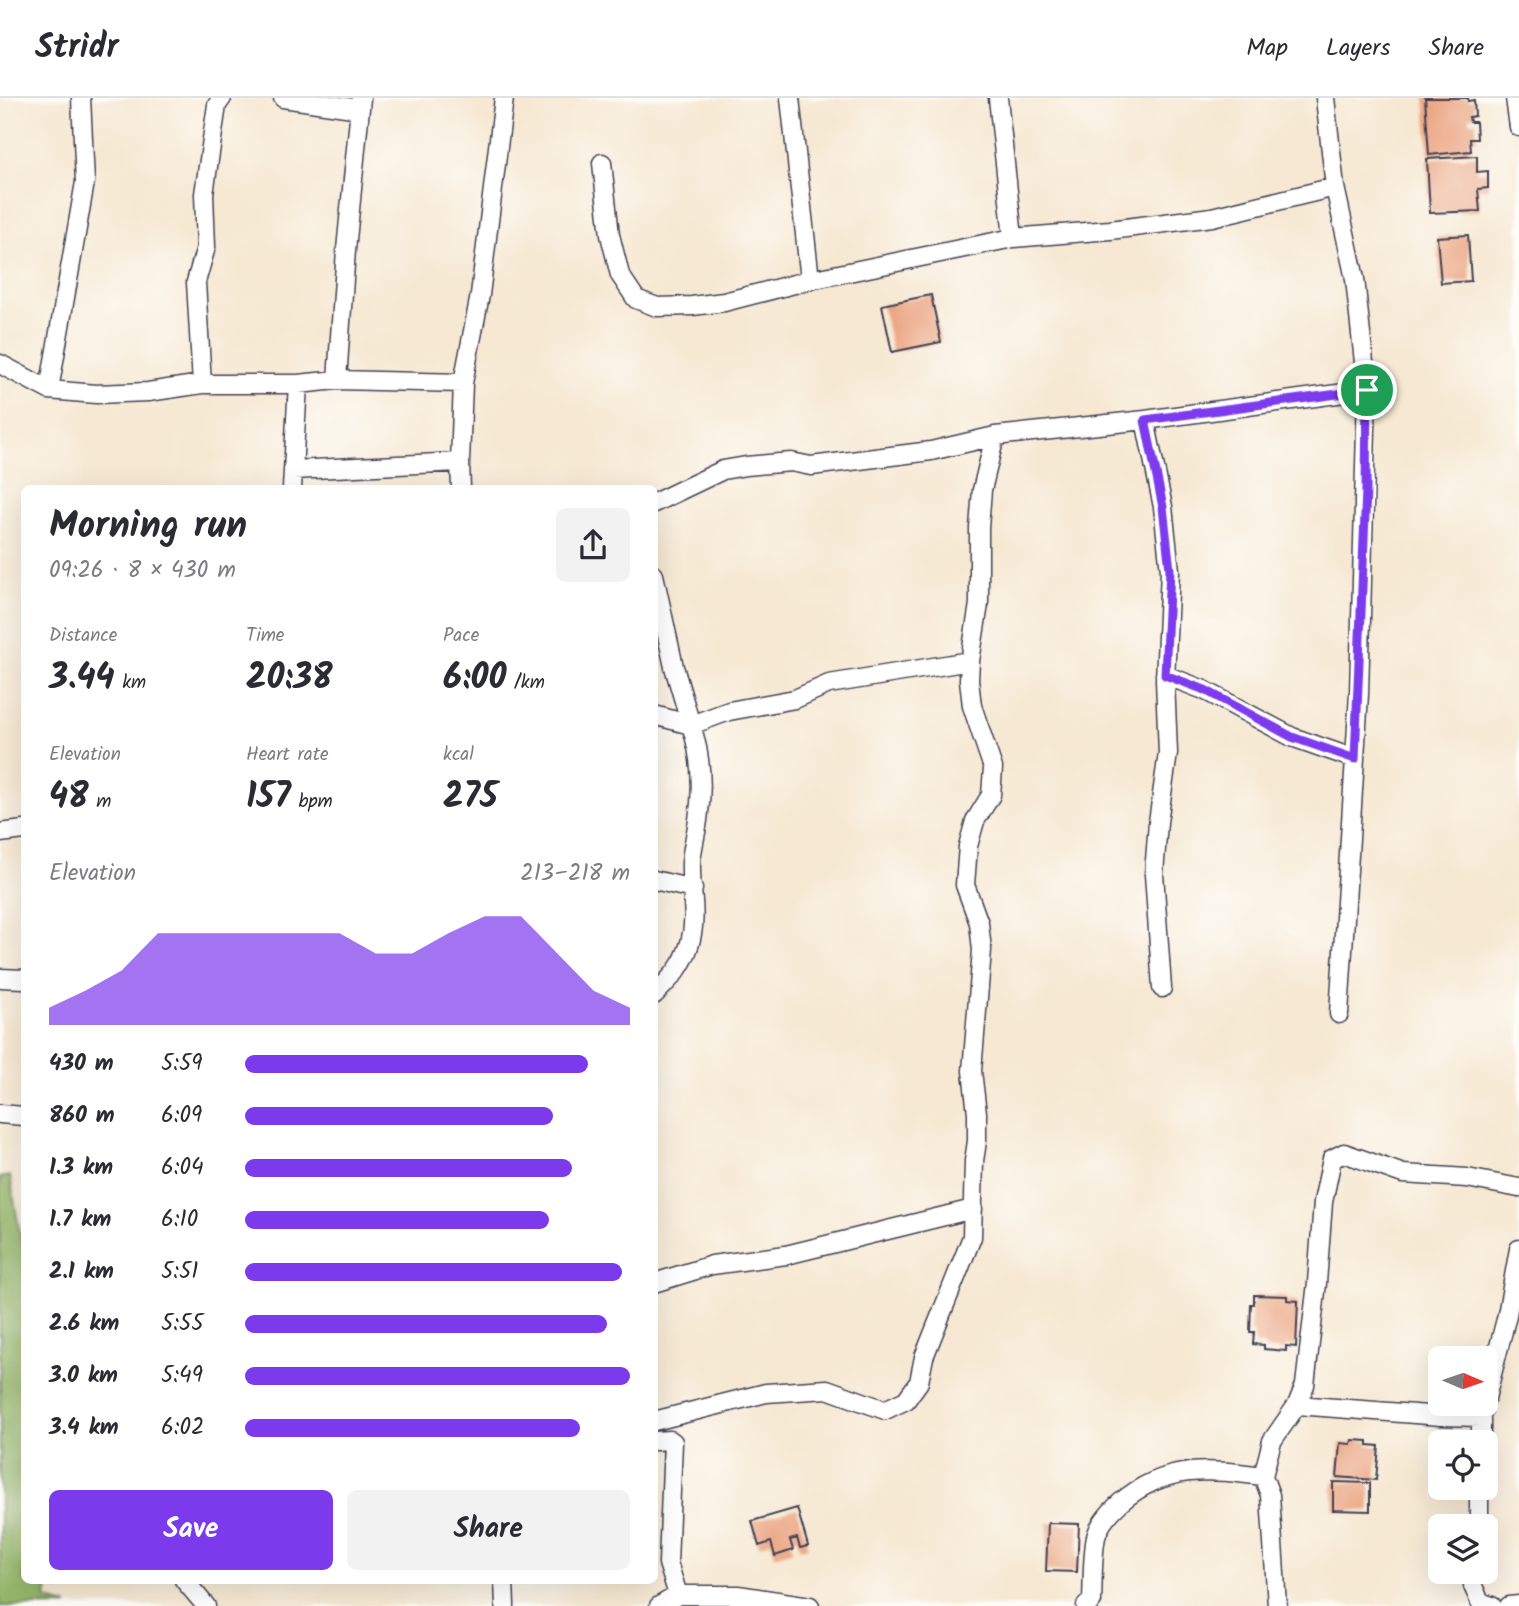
<!DOCTYPE html>
<html lang="en">
<head>
<meta charset="utf-8">
<style>
  body { margin:0; font-family:Kalam,sans-serif; background:#f2f2f3; color:#2b2b33; height:100vh; display:flex; flex-direction:column; font-size:26px; white-space:nowrap }
  * { box-sizing:border-box; margin:0 }
  p { font-size:23px; color:#7c7c81 }
  .icon { flex:none; width:38px; height:38px; fill:none; stroke:currentColor; stroke-width:2; stroke-linecap:round; stroke-linejoin:round }
  .map { position:relative; flex:1; overflow:hidden }
  .panel { position:absolute; left:21px; top:387px; width:637px; height:1099px; display:flex; flex-direction:column; background:#fff; border-radius:10px; box-shadow:0 7px 28px #0002 }
  .panel>* { flex:none }
  .needle { width:46px; rotate:92deg }
  .tools { position:absolute; left:1428px; top:1248px; display:grid; gap:14px }
  .tools a { display:grid; place-items:center; width:70px; height:70px; border-radius:10px; background:#fff; box-shadow:0 7px 28px #0002; font-size:35px }
  .pin { position:absolute; display:grid; place-items:center; width:60px; height:60px; color:#fff; margin:-30px; border:4px solid #fff; border-radius:50%; box-shadow:0 2px 7px #0007 }
  .round { display:grid; place-items:center; flex:none; width:74px; height:74px; border-radius:10px; background:#f2f2f3 }
  .summary { display:flex; align-items:center; justify-content:space-between; height:119px; padding:0 28px }
  h1 { font-size:38px; font-weight:800; line-height:52px }
  .stats { display:grid; grid-template-columns:repeat(3,1fr); gap:10px; height:119px; padding:7px 28px }
  .stats div { display:grid; align-content:center }
  .stats b { font-size:35px; font-weight:800 }
  .stats small { font-size:19px; font-weight:400 }
  .stats p { font-size:19px }
  .chart { height:196px; padding:14px 28px }
  .chart p { display:flex; justify-content:space-between }
  .chart svg { width:100%; height:126px; margin-top:7px; fill:#7c3aed; opacity:.7 }
  .button { display:flex; gap:14px; margin-top:auto; padding:14px 28px }
  .button a { flex:1; height:80px; border-radius:10px; background:#7c3aed; color:#fff; font-size:28px; font-weight:800; line-height:80px; text-align:center }
  .button a+a { background:#f2f2f3; color:#2b2b33 }
  ul { padding:0 28px; list-style:none; font-size:23px }
  li { display:grid; grid-template-columns:112px 84px 1fr; align-items:center; height:52px }
  li i { height:18px; border-radius:9px; background:#7c3aed }
  header { display:flex; align-items:center; gap:42px; box-sizing:border-box; height:98px; padding:0 35px; background:#fff; border-bottom:2px solid #e1e1e2 }
  header strong { font-size:33px }
  nav { display:flex; gap:38px; margin-inline-start:auto; font-size:24px }
  .map>svg:first-child { display:block }
  .forest { fill:#95b66a; stroke:#5c6c52; stroke-width:2 }
  .building { fill:#eba683 }
  .lines { fill:none; stroke-linecap:round; stroke-linejoin:round }
  .minor-casing { stroke:#424052; stroke-width:21 }
  .minor { stroke:#fff; stroke-width:18 }
  .route-casing { stroke:#fff; stroke-width:14 }
  .route { stroke:#7c3aed; stroke-width:9 }
</style>
</head>
<body>
<header>
<strong>Stridr</strong>
<nav><a>Map</a><a>Layers</a><a>Share</a></nav>
</header>
<div class="map">
<svg width="1519" height="1508" viewBox="0 0 1519 1508">
  <rect width="100%" height="100%" fill="#fdfcf7"/>
  <filter id="ink" filterUnits="userSpaceOnUse"><feTurbulence type="fractalNoise" baseFrequency=".0143" numOctaves="2"/><feDisplacementMap in="SourceGraphic" scale="14" xChannelSelector="R" yChannelSelector="G"/><feConvolveMatrix kernelMatrix="1 2 1 2 8 2 1 2 1" color-interpolation-filters="sRGB"/></filter>
  <filter id="wash" filterUnits="userSpaceOnUse"><feTurbulence type="fractalNoise" baseFrequency=".00686" numOctaves="4" result="noise"/><feDisplacementMap in="SourceGraphic" scale="28" xChannelSelector="R" yChannelSelector="G"/><feGaussianBlur stdDeviation="1.57" result="paint"/><feColorMatrix in="noise" values="0 0 0 0 0 0 0 0 0 0 0 0 0 0 0 0 0 1.4 0 .05"/><feComposite in="paint" operator="in"/></filter>
  <g filter="url(#wash)">
    <rect width="100%" height="100%" fill="#f6e8d2"/>
    <path class="forest" d="M10 1078 24 1159V1482H49L46 1501 68 1508H0V1080Z"/>
    <g id="blocks">
      <path class="building" d="M1425 0H1468V3L1474 2 1475 18 1469 19 1470 24H1476L1477 41H1470L1471 53 1429 57Z
        M1477 58V74L1488 73V90L1478 91 1480 113 1430 115 1427 61Z
        M1468 137 1471 183 1441 185 1437 139Z
        M931 197 941 244 892 254 882 207Z
        M1254 1197 1287 1198V1202L1298 1203 1296 1249 1286 1248V1253L1264 1251V1247L1253 1246 1254 1234H1250L1251 1206H1254Z
        M1352 1342 1368 1343V1347L1379 1348 1376 1382 1337 1379 1340 1345 1351 1346Z
        M1333 1384 1370 1385V1413L1333 1412Z
        M797 1410 808 1448 800 1450 797 1440 790 1442 793 1452 775 1458 771 1444 759 1448 752 1423Z
        M1048 1425 1079 1426 1077 1474 1046 1473Z"/>
    </g>
  </g>
  <g filter="url(#ink)">
    <use href="#blocks" fill-opacity="0" stroke="#424052" stroke-width="2"/>
    <g class="lines">
      <defs>
        <path id="minor" d="M283 0 360 11
          M790 0 810 182
          M998 0 1013 140
          M1325 0 1335 89 1355 181 1367 292 1359 596 1339 916
          M1515 0 1519 29
          M602 65 610 137 620 177 636 201 657 209 692 208 724 204 810 182 1013 140 1110 132 1212 119 1335 89
          M0 266 49 292 96 296 148 294 202 286H298L337 282 463 285
          M337 282 346 152 361 0
          M202 286 196 184 206 149 204 96 217 7 222 0
          M49 292 85 84 81 0
          M1145 322 1163 409 1170 473 1165 582 1168 655 1158 724 1154 776 1162 890
          M293 372 460 364
          M292 390 298 286
          M461 390 460 364 463 285 480 197 504 0
          M654 405 723 372 746 368 791 364 811 368 931 353 995 338 1145 322 1367 292
          M654 477 674 569 691 627
          M1165 577 1204 592 1292 639 1355 661
          M654 617 691 627
          M0 735 24 732
          M654 782 693 791
          M0 880 24 881
          M654 897C671 880 683 869 690 845 698 815 690 794 691 765 692 750 696 737 698 722 703 691 701 657 691 627L729 613 795 601 829 586 970 563
          M0 1016 24 1018
          M654 1185 712 1167 786 1157 973 1111
          M1486 1300 1507 1217 1519 1151
          M1297 1307 1441 1318 1481 1319 1484 1306
          M654 1323 766 1295 827 1291 885 1312 906 1302 919 1284 924 1259 972 1139 974 1063 977 1043V1015L972 973 982 852 979 825 965 787 968 748 975 723 991 697 993 670 972 608 969 582 970 563 979 506V430L982 392 995 338
          M654 1343 670 1342 673 1344 668 1465 678 1497 659 1508
          M1481 1344V1319
          M1479 1428V1390
          M1474 1474 1473 1488 1480 1504 1492 1508
          M184 1482 206 1508
          M504 1482 505 1508
          M678 1497H738L810 1508
          M1086 1508 1092 1503C1093 1483 1092 1459 1096 1439 1099 1426 1111 1413 1121 1404 1166 1366 1209 1371 1263 1378
          M1277 1508 1270 1397 1263 1378 1272 1343 1297 1307 1305 1287 1317 1185 1323 1104 1332 1061 1344 1055 1403 1076 1467 1080 1519 1090
          M1509 1508 1519 1507"/>
      </defs>
      <use href="#minor" class="minor-casing"/>
      <use href="#minor" class="minor"/>
    </g>
  </g>
  <g class="lines" filter="url(#ink)">
    <defs>
      <path id="route" d="M1367 292 1366 392 1355 661 1292 639 1205 592 1165 577 1170 472 1163 409 1145 322Z"/>
    </defs>
    <use href="#route" class="route-casing"/>
    <use href="#route" class="route"/>
  </g>
</svg>
<div class="tools">
<a><svg class="needle" viewBox="-14 -14 28 28"><path d="M0-13l5 13h-10z" fill="#e53935"/><path d="M0 13l5-13h-10z" fill="#7c7c81"/></svg></a>
<a><svg class="icon" aria-label="locate" viewBox="0 0 24 24"><circle cx="12" cy="12" r="6"/><path d="M12 2v4M12 18v4M2 12h4M18 12h4"/></svg></a>
<a><svg class="icon" aria-label="layers" viewBox="0 0 24 24"><path d="M12 4l9 5-9 5-9-5zM3 14l9 5 9-5"/></svg></a>
</div>
<div class="pin" style="left:1367px;top:292px;background:#1e9e55"><svg class="icon" aria-label="arrive" viewBox="0 0 24 24"><path d="M6 21V4h12l-3 4 3 4H6"/></svg></div>
<section class="panel">
<div class="summary"><div><h1>Morning run</h1><p>09:26 · 8 × 430 m</p></div><a class="round"><svg class="icon" aria-label="share" viewBox="0 0 24 24"><path d="M12 15V3M7 8l5-5 5 5M5 13v7h14v-7"/></svg></a></div>
<div class="stats">
<div><p>Distance</p><b>3.44<small> km</small></b></div>
<div><p>Time</p><b>20:38</b></div>
<div><p>Pace</p><b>6:00<small> /km</small></b></div>
</div>
<div class="stats">
<div><p>Elevation</p><b>48<small> m</small></b></div>
<div><p>Heart rate</p><b>157<small> bpm</small></b></div>
<div><p>kcal</p><b>275</b></div>
</div>
<div class="chart"><p><span>Elevation</span>213–218 m</p>
<svg viewBox="0 0 160 44" preserveAspectRatio="none"><path d="M0 44V38L10 32L20 25L30 12L40 12L50 12L60 12L70 12L80 12L90 19L100 19L110 12L120 6L130 6L140 19L150 32L160 38V44z"/></svg>
</div>
<ul>
<li><b>430 m</b>5:59<i style="width:89%"></i></li>
<li><b>860 m</b>6:09<i style="width:80%"></i></li>
<li><b>1.3 km</b>6:04<i style="width:85%"></i></li>
<li><b>1.7 km</b>6:10<i style="width:79%"></i></li>
<li><b>2.1 km</b>5:51<i style="width:98%"></i></li>
<li><b>2.6 km</b>5:55<i style="width:94%"></i></li>
<li><b>3.0 km</b>5:49<i style="width:100%"></i></li>
<li><b>3.4 km</b>6:02<i style="width:87%"></i></li>
</ul>
<div class="button"><a>Save</a><a>Share</a></div>
</section>
</div>
</body>
</html>
